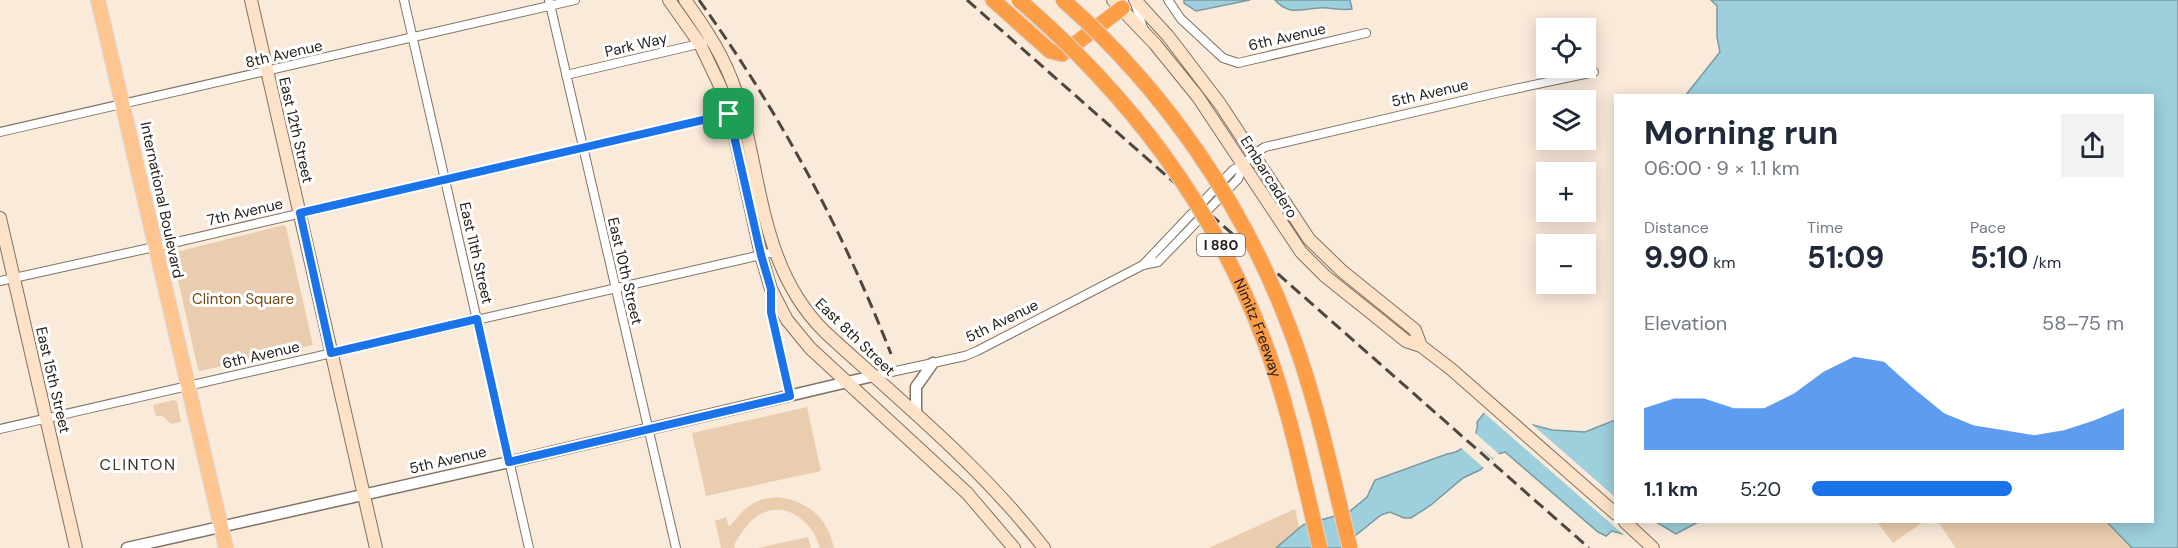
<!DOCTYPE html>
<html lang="en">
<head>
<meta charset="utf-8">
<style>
  body { margin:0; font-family:"DM Sans",sans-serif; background:#f2f2f3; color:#1f2937; height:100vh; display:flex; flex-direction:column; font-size:22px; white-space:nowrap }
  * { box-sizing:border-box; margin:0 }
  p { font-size:20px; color:#747a83 }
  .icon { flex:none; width:33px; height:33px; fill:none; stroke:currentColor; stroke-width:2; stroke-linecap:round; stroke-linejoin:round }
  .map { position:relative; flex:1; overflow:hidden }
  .sheet { position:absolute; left:1614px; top:94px; width:540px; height:429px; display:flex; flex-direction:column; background:#fff; border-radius:0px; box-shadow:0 3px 15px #0003 }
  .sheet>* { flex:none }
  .fabs { position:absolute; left:1536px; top:18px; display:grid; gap:12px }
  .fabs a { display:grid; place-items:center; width:60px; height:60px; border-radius:0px; background:#fff; box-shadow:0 3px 15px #0003; font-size:30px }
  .pin { position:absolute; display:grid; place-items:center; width:51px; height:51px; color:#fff; margin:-26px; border-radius:12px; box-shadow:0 3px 9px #0006 }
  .round { display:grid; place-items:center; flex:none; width:63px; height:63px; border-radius:0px; background:#f2f2f3 }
  .overview { display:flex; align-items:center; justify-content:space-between; height:102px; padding:0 30px }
  h1 { font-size:33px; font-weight:700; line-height:45px }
  .figures { display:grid; grid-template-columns:repeat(3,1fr); gap:9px; height:102px; padding:6px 30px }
  .figures div { display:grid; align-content:center }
  .figures b { font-size:30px; font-weight:700 }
  .figures small { font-size:16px; font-weight:400 }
  .figures p { font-size:16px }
  .chart { height:168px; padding:12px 30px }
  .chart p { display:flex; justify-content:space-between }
  .chart svg { width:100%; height:108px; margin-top:6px; fill:#1a73e8; opacity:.7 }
  ul { padding:0 30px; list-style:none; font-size:20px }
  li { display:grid; grid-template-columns:96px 72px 1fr; align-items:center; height:45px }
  li i { height:15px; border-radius:8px; background:#1a73e8 }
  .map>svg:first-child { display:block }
  .green { fill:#eacdae }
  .water { fill:#9dcfdc; stroke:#799aa2; stroke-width:1.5 }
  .pier { fill:#faeada }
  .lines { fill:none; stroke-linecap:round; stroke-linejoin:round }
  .minor-casing { stroke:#807264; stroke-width:10 }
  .tertiary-casing { stroke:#807264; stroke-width:13 }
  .secondary-casing { stroke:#807264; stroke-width:14 }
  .primary-casing { stroke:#d8d7d6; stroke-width:16 }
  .motorway-casing { stroke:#d8d7d6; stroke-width:17 }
  .minor { stroke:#fff; stroke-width:8 }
  .tertiary { stroke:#fff; stroke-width:10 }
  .secondary { stroke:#fee2c8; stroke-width:12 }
  .primary { stroke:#fec590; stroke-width:14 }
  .motorway { stroke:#fd9e46; stroke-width:15 }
  .rail { stroke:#4e473f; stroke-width:3; stroke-dasharray:12 6; stroke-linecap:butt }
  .motorway-bridge-casing { stroke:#d8d7d6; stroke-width:17; stroke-linecap:butt }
  .motorway-bridge { stroke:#fd9e46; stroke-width:15 }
  .route-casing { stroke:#fff; stroke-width:12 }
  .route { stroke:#1a73e8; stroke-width:8 }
  .labels { text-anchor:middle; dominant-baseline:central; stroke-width:6; stroke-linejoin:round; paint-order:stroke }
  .shield { fill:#fff; stroke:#66635f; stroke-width:1.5 }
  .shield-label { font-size:14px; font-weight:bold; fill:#25201a }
  .street-label { font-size:15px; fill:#25201a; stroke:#fff }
  .park-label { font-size:15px; fill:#724a16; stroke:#fff }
  .neighbourhood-label { font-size:16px; letter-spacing:1.5px; fill:#3d3124; stroke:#fff }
</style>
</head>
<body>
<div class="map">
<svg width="2178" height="548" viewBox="0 0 2178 548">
  <rect width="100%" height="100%" fill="#faeada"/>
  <path class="green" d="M284 225 286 227 313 345 200 371 198 369 172 253Z
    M174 400 177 402 181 422 171 424 163 416H156L153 405Z
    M807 407 821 471 706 496 692 433Z
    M778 497C809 502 827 517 834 548H820C814 524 788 501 763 513 750 518 741 533 734 545L735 548H721L715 521 726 517 729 527C745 508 752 499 778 497Z
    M1295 509 1304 548H1209Z
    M1877 522H1923L1893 543Z
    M1938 522H2107L2132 548H1956Z
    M808 537 811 548H758Z"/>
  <path class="water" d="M1184 0H1250L1196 11 1184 3Z
    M1275 0H1350L1352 9C1341 11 1330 7 1319 8 1301 9 1289 16 1275 0Z
    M1711 0H2178V548H2132L2107 522H2152V96H1685L1720 52 1717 37V6Z
    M1485 412 1552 430 1585 432 1615 420 1616 522 1623 534 1612 531 1606 536 1598 532 1505 452 1498 454 1480 470 1463 478 1431 505 1411 518H1404L1390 512 1381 515 1340 548H1276L1303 525 1349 512 1367 497 1375 480 1447 454C1461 453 1480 437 1477 422Z
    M1656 522H1698L1676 534Z"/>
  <path class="pier" d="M1485 409 1527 420 1615 497 1616 522H1637L1636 524 1625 536 1482 411Z
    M1474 432 1501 456 1495 460 1475 443 1494 461 1485 469 1459 446Z"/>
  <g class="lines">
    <defs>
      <path id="minor" d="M404 0 529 548
        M549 0 676 548
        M1134 0 1143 28
        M1168 0 1181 19 1223 58 1238 63 1366 33
        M566 75 703 43
        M0 132 575 0
        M1143 265 1233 170C1247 164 1252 154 1265 147L1496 93 1594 72
        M0 281 177 242 735 113
        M771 292V312L790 396
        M873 376 965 356 977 351 1143 265 1158 262 1238 179 1244 165
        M0 429 774 252"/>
      <path id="tertiary" d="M916 413V387L933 363
        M127 548 509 462 873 376"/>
      <path id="secondary" d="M251 0 376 548
        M669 0 700 44 720 86 730 114 761 255 771 289 787 320 810 348 967 493 1014 548
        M685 0C706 29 725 58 736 92 762 175 759 267 825 332 900 401 981 466 1044 548
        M1113 0 1155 44 1198 97 1301 252 1325 276 1380 320 1406 341 1421 346 1451 369 1616 514
        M1135 0 1168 36 1220 104 1309 239 1342 271 1415 330 1421 346
        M0 218 76 548
        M1625 522 1653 548"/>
      <path id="primary" d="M98 0 226 548"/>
      <path id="motorway" d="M993 0 1050 51 1062 54 1122 8"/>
    </defs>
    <use href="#minor" class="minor-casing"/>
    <use href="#tertiary" class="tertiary-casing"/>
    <use href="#secondary" class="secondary-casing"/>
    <use href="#primary" class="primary-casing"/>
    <use href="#motorway" class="motorway-casing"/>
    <use href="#minor" class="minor"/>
    <use href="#tertiary" class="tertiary"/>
    <use href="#secondary" class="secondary"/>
    <use href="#primary" class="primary"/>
    <use href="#motorway" class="motorway"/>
    <path class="rail" d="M699 0C778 110 842 228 891 354
      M967 0 1589 548"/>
    <defs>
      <g id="motorway-bridge">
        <path id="s1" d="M1019 0C1128 94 1212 203 1263 338 1289 406 1303 478 1320 548"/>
        <path d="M1063 0C1164 89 1243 203 1290 329 1317 400 1332 475 1350 548"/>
      </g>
    </defs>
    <use href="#motorway-bridge" class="motorway-bridge-casing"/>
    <use href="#motorway-bridge" class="motorway-bridge"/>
  </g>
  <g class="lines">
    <defs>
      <path id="route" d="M729 114 761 255 771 289V312L790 396 509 462 477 319 331 353 300 213Z"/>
    </defs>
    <use href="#route" class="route-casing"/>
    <use href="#route" class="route"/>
  </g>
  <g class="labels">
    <rect class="shield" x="1197" y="234" width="48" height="22" rx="4.5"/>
    <g class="shield-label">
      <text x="1221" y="245">I 880</text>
    </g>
    <g class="street-label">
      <text transform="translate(1287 37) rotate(-13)">6th Avenue</text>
      <text transform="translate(636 45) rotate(-13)">Park Way</text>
      <text transform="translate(284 54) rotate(-13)">8th Avenue</text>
      <text transform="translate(1430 93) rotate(-13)">5th Avenue</text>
      <text transform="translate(296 130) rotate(77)">East 12th Street</text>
      <text transform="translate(1269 177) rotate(58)">Embarcadero</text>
      <text transform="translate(162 200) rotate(78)">International Boulevard</text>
      <text transform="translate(245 212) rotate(-13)">7th Avenue</text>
      <text transform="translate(476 253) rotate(77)">East 11th Street</text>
      <text transform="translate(625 271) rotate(77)">East 10th Street</text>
      <text transform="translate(1002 321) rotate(-26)">5th Avenue</text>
      <text stroke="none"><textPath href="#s1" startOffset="410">Nimitz Freeway</textPath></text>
      <text transform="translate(855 337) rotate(44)">East 8th Street</text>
      <text transform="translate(261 355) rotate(-13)">6th Avenue</text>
      <text transform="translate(53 380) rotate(77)">East 15th Street</text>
      <text transform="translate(448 460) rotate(-13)">5th Avenue</text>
    </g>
    <g class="park-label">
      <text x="243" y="299">Clinton Square</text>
    </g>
    <g class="neighbourhood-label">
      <text x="138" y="464">CLINTON</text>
    </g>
  </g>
</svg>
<div class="fabs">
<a><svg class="icon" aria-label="locate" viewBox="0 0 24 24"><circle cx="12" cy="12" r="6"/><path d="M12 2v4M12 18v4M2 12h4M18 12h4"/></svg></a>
<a><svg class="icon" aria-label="layers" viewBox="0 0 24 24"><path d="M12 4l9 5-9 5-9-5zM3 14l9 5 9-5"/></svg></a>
<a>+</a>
<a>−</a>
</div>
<div class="pin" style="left:729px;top:114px;background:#1e9e55"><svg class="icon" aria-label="arrive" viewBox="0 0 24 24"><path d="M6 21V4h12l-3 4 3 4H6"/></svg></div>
<section class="sheet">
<div class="overview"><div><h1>Morning run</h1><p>06:00 · 9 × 1.1 km</p></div><a class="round"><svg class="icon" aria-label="share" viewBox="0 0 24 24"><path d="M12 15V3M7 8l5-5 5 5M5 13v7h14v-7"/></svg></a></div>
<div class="figures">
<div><p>Distance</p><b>9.90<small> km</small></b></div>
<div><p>Time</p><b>51:09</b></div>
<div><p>Pace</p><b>5:10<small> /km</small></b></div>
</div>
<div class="chart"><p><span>Elevation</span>58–75 m</p>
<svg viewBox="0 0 160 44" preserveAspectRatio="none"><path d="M0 44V27L10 23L20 23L30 27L40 27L50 21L60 12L70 6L80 8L90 19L100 29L110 34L120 36L130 38L140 36L150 32L160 27V44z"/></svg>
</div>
<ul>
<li><b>1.1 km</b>5:20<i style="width:64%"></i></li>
</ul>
</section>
</div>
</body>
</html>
